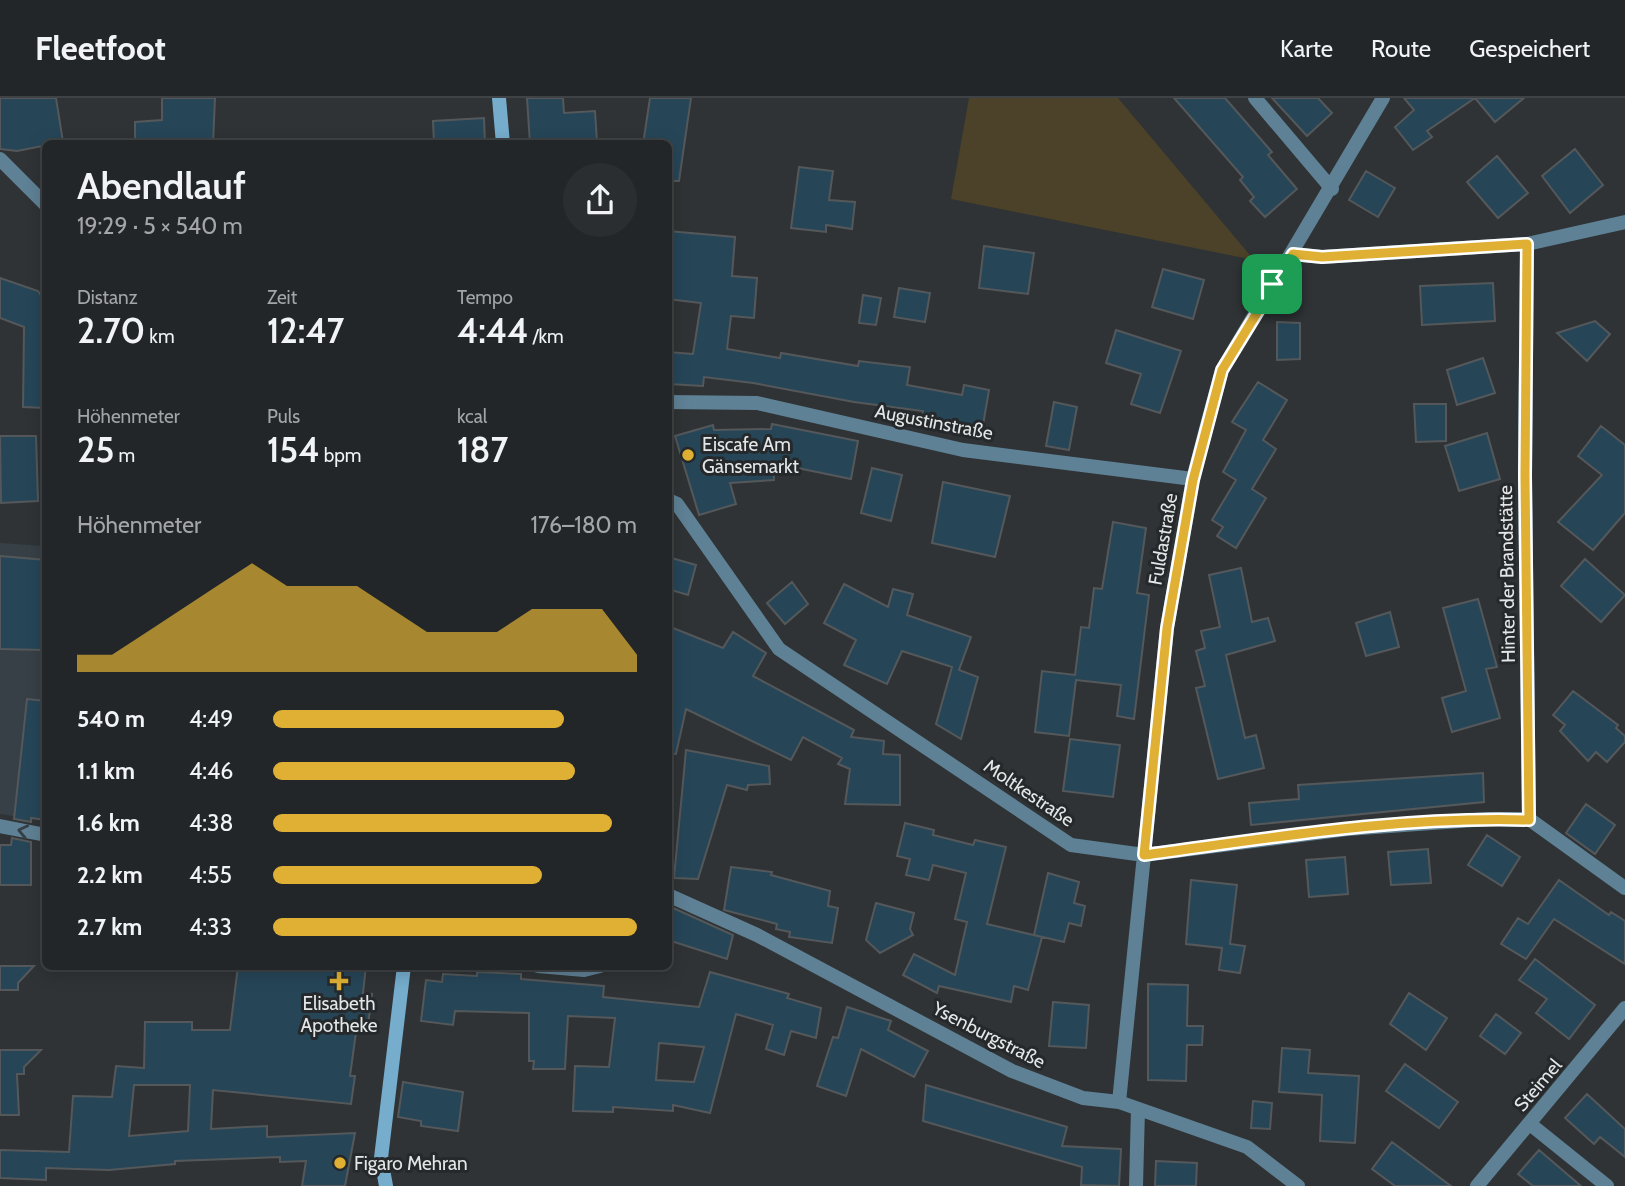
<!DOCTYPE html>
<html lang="de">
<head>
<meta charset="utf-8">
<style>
  body { margin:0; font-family:Cabin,sans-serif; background:#2b2e30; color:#f1f3f6; height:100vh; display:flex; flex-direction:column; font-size:26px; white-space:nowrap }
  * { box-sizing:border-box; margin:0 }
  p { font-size:23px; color:#a3a5a8 }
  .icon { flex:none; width:38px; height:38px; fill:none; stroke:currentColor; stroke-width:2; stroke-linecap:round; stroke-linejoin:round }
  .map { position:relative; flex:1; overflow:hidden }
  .sheet { position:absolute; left:42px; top:42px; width:630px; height:830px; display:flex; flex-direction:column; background:#232628; border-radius:10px; box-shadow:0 4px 18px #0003,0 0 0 2px #404345 }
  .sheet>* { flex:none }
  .pin { position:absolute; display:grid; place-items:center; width:60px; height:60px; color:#fff; margin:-30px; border-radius:14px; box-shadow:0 4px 10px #0006 }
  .round { display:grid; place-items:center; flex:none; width:74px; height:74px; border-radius:37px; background:#2b2e30 }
  .summary { display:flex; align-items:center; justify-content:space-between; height:119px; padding:0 35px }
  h1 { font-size:38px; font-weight:600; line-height:52px }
  .stats { display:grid; grid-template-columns:repeat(3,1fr); gap:10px; height:119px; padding:7px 35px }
  .stats div { display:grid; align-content:center }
  .stats b { font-size:35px; font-weight:600 }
  .stats small { font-size:19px; font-weight:400 }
  .stats p { font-size:19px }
  .chart { height:196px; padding:14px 35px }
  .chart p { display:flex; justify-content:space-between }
  .chart svg { width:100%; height:126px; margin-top:7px; fill:#dfb034; opacity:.7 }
  ul { padding:0 35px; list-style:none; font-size:23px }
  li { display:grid; grid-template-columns:112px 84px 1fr; align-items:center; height:52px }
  li i { height:18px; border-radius:9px; background:#dfb034 }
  header { display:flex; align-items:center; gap:42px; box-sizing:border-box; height:98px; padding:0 35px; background:#232628; border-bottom:2px solid #404345 }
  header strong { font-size:33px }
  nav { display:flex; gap:38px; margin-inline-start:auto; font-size:24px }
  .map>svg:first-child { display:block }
  .built { fill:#374046 }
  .green { fill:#4c4229 }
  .building { fill:#264658; stroke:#55585a; stroke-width:2; fill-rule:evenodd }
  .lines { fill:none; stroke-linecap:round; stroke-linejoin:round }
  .street { stroke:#5f8195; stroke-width:14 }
  .secondary { stroke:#76adcd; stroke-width:14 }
  .oneway { stroke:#343f46 }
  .route-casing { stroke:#fff; stroke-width:14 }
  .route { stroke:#dfb034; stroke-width:9 }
  .poi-dot { fill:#dfb034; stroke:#25292b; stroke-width:2.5 }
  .labels { text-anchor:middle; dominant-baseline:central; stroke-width:6; stroke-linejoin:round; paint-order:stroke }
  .street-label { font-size:19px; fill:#e4e6e7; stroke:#25292b }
  .poi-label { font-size:19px; fill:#e4e6e7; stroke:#25292b; text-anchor:start }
</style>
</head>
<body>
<header>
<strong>Fleetfoot</strong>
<nav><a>Karte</a><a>Route</a><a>Gespeichert</a></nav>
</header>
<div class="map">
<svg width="1625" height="1088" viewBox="0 0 1625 1088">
  <rect width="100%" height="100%" fill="#2f3335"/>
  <path class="built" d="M0 445 45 448V723L0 716Z"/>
  <path class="green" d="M969 0H1118L1254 162 951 101Z"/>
  <path class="building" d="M0 0H56L63 44 17 53 0 51Z
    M162 0H215L213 46H135V24L162 22Z
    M527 0H563L564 15 595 13 597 44 530 46Z
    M650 0H691L679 83H668V46H643Z
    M1174 0H1225L1272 54 1268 57 1297 91 1265 119 1250 103 1254 99 1240 82 1243 79Z
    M1272 0H1318L1332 15 1307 38Z
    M1404 0H1524L1495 24 1475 0 1427 33 1432 39 1413 52 1395 29 1414 12Z
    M484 20 485 46H434L433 23Z
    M1575 51 1603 87 1570 115 1542 78Z
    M1497 58 1528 95 1498 120 1467 84Z
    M799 69 833 73 829 102 855 104 852 131 826 127V134L791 130Z
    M1366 73 1395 90 1378 119 1349 102Z
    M668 133 735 139 732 178 757 180 754 220 731 218 727 251 780 260 781 255 858 268 859 263 910 269 907 287 962 297 964 287 989 292 982 333 963 329 962 334 920 326 923 313 854 304 753 285 704 279 703 288 668 286V254L693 256 701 205 668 201Z
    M984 148 1034 155 1028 196 979 190Z
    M1163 171 1204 182 1193 221 1152 209Z
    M0 180 38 193 46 205V310L23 309 24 229 0 220Z
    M1493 185 1495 223 1422 227 1420 188Z
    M899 190 930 195 925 224 894 219Z
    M863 197 881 200 876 227 859 225Z
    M1595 223 1610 236 1587 263 1557 235Z
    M1277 224 1300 225V261L1277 262Z
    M1116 232 1181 253 1160 315 1131 306 1141 276 1106 265Z
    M1483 260 1495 295 1457 307 1447 272Z
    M1258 284 1287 302 1263 342 1276 351 1252 391 1266 400 1236 450 1217 438 1223 429 1212 422 1236 382 1223 374 1246 332 1232 324Z
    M1054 304 1077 309 1069 352 1046 348Z
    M1414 306H1446V343L1416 344Z
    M772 326 858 343 851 381 773 365 774 382 730 385 736 406 699 417 675 338 713 327 714 332 771 331Z
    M1601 328 1625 347V415L1593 452 1558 424 1602 377 1578 358Z
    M1487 335 1500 381 1459 393 1445 348Z
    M0 338H36L38 403 1 405Z
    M872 370 902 377 891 423 861 415Z
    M943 384 1010 398 995 459 932 445Z
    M1113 424 1146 430 1137 495 1149 497 1134 621 1117 618 1121 587 1076 582 1069 638 1035 634 1042 573 1075 577 1081 529 1089 530 1094 490 1102 491Z
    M0 458 46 462 44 552 0 551Z
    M668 459 696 467 688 497 668 491Z
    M1585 461 1625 497 1601 524 1561 488Z
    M1241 470 1252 524 1268 520 1275 543 1226 557 1245 640 1256 637 1264 670 1218 681 1196 590 1205 588 1196 553 1205 550 1201 533 1220 529 1209 477Z
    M792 484 808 506 785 526 767 505Z
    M844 486 888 509 893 491 913 496 907 517 971 539 959 572 978 579 961 641 936 626 952 569 902 553 887 586 844 567 856 542 824 525Z
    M1478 501 1497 569 1486 571 1500 620 1452 634 1442 600 1466 593 1443 510Z
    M1390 514 1399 549 1366 558 1356 525Z
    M668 528 723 550 733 534 766 555 753 578 854 632 851 639 884 643 883 656 900 657V707L845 706 850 671 838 666 842 660 803 639 791 662 686 611 676 656 668 655Z
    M1573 593 1618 627 1616 630 1625 638V644L1607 664 1596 654 1588 663 1560 633 1565 627 1553 617Z
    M27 601 46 603V722L31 720V724L14 721Z
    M1070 641 1120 647 1113 699 1063 693Z
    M686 652 769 668 770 686 748 687 747 692 727 687 698 781 674 780Z
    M1483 675 1484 704 1251 727 1249 705 1299 701 1298 687Z
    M1586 706 1615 727 1595 756 1566 735Z
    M905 725 934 732 933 737 973 747 975 742 1006 749 987 826 1042 839 1028 892 1014 888 1011 904 939 888 937 895 903 877 914 856 955 877 967 824 955 821 966 775 933 767 929 782 906 777 910 761 897 758Z
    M1487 737 1520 759 1502 788 1468 767Z
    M12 740 31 744V787H0V747H11Z
    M1428 751 1431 785 1391 787 1388 754Z
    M1345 759 1348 796 1309 799 1306 762Z
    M731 769 772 774 771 777 830 793 828 808 838 810 832 845 789 839 790 834 776 831 777 826 724 812Z
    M1048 775 1079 784 1074 805 1085 808 1081 828 1069 825 1064 844 1034 837Z
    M1191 782 1237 787 1230 846 1245 848 1240 875 1219 872 1222 850 1186 846Z
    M1559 782 1609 817 1611 814 1625 823V866L1554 821 1526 861 1501 846 1518 820 1528 826Z
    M876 805 914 815 910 831 913 837 880 855 866 842Z
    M671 809 733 837 727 861 668 842V810Z
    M1535 861 1595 907 1569 941 1536 915 1547 901 1519 882Z
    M0 868H34L18 885V892H0Z
    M238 868H366L363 895 372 896 367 935 356 934 350 978H355L351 1006 213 992 211 1031 267 1028V1039L355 1035 345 1088H302L306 1063 280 1064V1059L175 1063V1066L109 1072 46 1070V1082L0 1080V1052L69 1054 73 998 112 999 116 968 144 970 145 924H192V932H230ZM134 987H190L188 1033 129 1038Z
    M477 874 521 876V881L604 888 603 899 699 909 710 874 789 896 787 900 821 910 816 940 791 933 784 957 766 951 773 927 736 916 710 1015 673 1007V1013L613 1009V1014L573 1013 575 968 609 969 615 920 568 918 565 971H533L534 963H529V915L455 913 453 927 421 923 426 882 442 884 443 876 477 878ZM659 945 704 949 694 984 656 982Z
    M1148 886 1188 887 1187 928H1203L1202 947H1187L1186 983 1148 982Z
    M1409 895 1447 920 1426 952 1390 926Z
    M1053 904 1089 907 1086 950 1049 948Z
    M847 909 891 923 888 932 928 953 914 979 861 951 846 998 817 988 833 939 838 940Z
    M1496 916 1521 935 1505 956 1480 938Z
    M1282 950 1310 952 1308 975 1359 978 1355 1045 1320 1043 1322 997 1279 994Z
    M0 952H41L24 969V976H17L19 1017H0Z
    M1405 966 1458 1004 1439 1030 1386 993Z
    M403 984 463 994 458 1033 421 1028V1023L398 1019Z
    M926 987 1067 1029 1062 1048 1121 1051 1119 1088 1081 1087 1082 1069 923 1023Z
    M1587 996 1625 1031V1059L1600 1039 1594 1046 1565 1020Z
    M1253 1003 1272 1005 1270 1031 1251 1030Z
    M1392 1044 1451 1088H1395L1372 1071Z
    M1539 1052 1581 1088H1533L1518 1076Z
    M1156 1063 1197 1065 1196 1088H1155Z"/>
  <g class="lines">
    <path class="street" d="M1255 0 1332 91
      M0 61 46 107
      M1527 146 1525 378 1529 721
      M1292 156 1322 159 1527 146 1625 124
      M668 304 757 305 963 352 1193 381
      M668 402 677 406 779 551 1071 747 1144 757 1347 731 1488 721H1529L1625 790
      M0 728 46 737
      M668 797 757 837 1012 973 1083 1000 1119 1004 1247 1049 1298 1088
      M538 868 584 872 600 868
      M1119 1004 1167 530 1193 381 1206 331 1222 272 1383 0
      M1530 1026 1607 1088
      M1136 1088 1138 1011
      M1477 1088 1625 910"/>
    <path class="secondary" d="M499 0 503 46
      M386 1088 381 1060 404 868"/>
  </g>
  <defs><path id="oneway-chevron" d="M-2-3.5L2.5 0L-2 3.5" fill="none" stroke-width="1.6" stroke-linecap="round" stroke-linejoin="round" transform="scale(1.75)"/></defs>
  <use class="oneway" href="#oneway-chevron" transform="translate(23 733) rotate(-167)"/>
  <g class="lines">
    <defs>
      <path id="route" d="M1527 146 1525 378 1529 722C1400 718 1271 740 1144 757L1167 530 1193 382 1222 272 1293 156 1322 159Z"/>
    </defs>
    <use href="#route" class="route-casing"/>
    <use href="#route" class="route"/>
  </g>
  <g class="poi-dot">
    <circle cx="688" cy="357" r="7"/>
    <path d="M335.5 872.5h7v7h7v7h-7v7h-7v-7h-7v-7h7z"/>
    <circle cx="340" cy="1065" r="7"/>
  </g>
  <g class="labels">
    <g class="street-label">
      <text transform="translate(934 324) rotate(11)">Augustinstraße</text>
      <text transform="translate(1163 441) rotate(-80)">Fuldastraße</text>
      <text transform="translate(1507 476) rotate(-91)">Hinter der Brandstätte</text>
      <text transform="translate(1029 695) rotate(34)">Moltkestraße</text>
      <text transform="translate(989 937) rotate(27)">Ysenburgstraße</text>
      <text transform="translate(1538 987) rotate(-50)">Steimel</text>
    </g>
    <g class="poi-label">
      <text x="702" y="346">Eiscafe Am<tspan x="702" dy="22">Gänsemarkt</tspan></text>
      <text x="339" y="905" text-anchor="middle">Elisabeth<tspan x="339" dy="22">Apotheke</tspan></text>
      <text x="354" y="1065">Figaro Mehran</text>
    </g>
  </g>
</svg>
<div class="pin" style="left:1272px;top:186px;background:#1e9e55"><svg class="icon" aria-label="arrive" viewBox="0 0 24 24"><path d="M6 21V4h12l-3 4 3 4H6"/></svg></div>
<section class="sheet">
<div class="summary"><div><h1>Abendlauf</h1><p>19:29 · 5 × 540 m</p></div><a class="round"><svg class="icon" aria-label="share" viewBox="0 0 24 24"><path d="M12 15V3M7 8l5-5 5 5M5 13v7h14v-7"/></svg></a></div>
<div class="stats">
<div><p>Distanz</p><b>2.70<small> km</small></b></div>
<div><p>Zeit</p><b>12:47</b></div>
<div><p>Tempo</p><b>4:44<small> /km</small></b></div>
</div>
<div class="stats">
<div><p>Höhenmeter</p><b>25<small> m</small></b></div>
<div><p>Puls</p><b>154<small> bpm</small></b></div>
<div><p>kcal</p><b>187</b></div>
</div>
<div class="chart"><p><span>Höhenmeter</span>176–180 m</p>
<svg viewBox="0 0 160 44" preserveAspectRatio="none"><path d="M0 44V38L10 38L20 30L30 22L40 14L50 6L60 14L70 14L80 14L90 22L100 30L110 30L120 30L130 22L140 22L150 22L160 38V44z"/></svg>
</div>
<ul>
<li><b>540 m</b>4:49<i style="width:80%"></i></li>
<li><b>1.1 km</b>4:46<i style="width:83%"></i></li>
<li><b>1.6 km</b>4:38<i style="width:93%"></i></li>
<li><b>2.2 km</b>4:55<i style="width:74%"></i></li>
<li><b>2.7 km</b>4:33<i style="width:100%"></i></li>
</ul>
</section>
</div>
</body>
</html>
